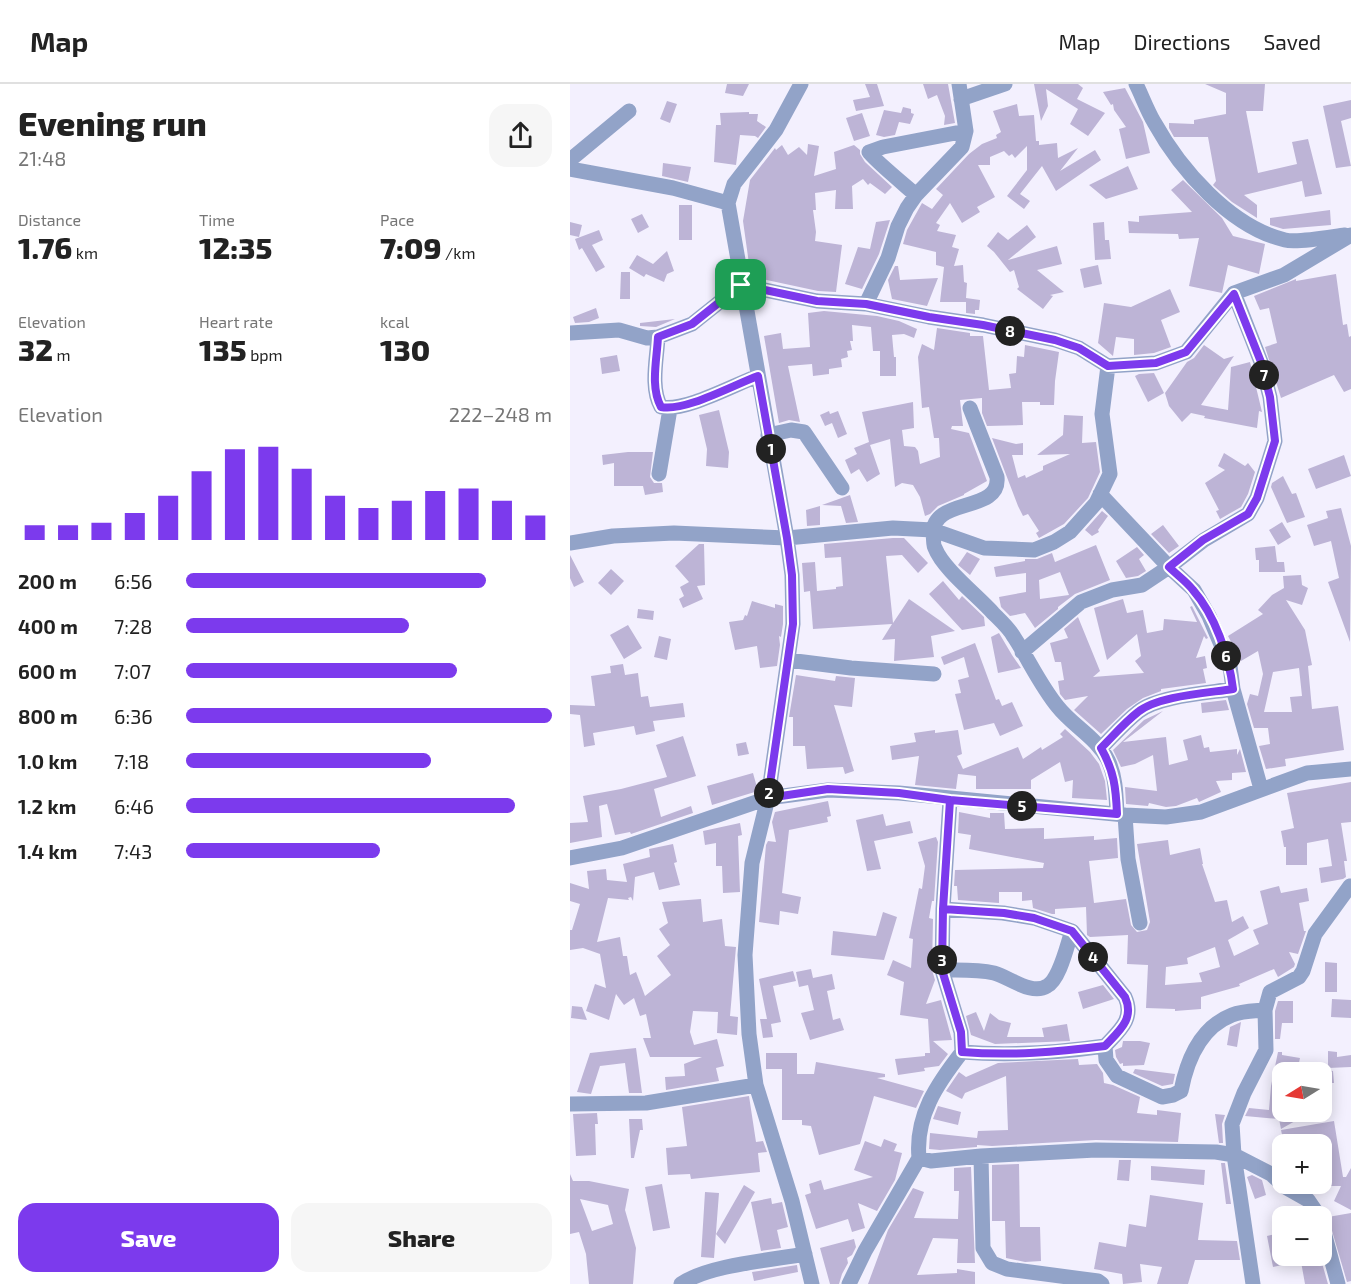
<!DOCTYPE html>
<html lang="en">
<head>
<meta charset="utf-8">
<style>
  body { margin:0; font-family:"Exo 2",sans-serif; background:#f6f6f6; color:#222; height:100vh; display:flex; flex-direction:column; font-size:22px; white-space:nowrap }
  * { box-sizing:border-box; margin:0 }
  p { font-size:20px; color:#767676 }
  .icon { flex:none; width:33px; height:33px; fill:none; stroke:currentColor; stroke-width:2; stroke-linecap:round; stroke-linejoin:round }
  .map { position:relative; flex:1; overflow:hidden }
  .sheet { display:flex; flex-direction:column; background:#fff; width:570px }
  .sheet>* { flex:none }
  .needle { width:39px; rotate:259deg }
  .tools { position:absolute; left:702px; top:978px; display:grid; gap:12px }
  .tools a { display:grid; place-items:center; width:60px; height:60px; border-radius:12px; background:#fff; box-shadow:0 3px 15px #0003; font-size:30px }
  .pin { position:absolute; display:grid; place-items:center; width:51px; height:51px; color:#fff; margin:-26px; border-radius:12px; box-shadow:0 3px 9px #0006 }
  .km { position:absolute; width:30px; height:30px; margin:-15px; border-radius:50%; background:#222; color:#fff; font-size:16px; line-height:30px; text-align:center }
  .round { display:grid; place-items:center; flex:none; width:63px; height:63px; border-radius:18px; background:#f6f6f6 }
  .overview { display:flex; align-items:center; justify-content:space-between; height:102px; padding:0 18px }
  h1 { font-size:33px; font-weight:800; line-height:45px }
  .stats { display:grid; grid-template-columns:repeat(3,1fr); gap:9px; height:102px; padding:6px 18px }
  .stats div { display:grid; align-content:center }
  .stats b { font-size:30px; font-weight:800 }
  .stats small { font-size:16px; font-weight:400 }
  .stats p { font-size:16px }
  .chart { height:168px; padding:12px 18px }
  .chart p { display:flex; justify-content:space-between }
  .chart svg { width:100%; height:108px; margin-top:6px; stroke:#7c3aed; stroke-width:6 }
  .cta { display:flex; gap:12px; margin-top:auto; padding:12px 18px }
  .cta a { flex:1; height:69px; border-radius:18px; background:#7c3aed; color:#fff; font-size:24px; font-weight:800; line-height:69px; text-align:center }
  .cta a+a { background:#f6f6f6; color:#222 }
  ul { padding:0 18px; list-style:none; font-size:20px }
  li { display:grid; grid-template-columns:96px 72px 1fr; align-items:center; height:45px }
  li i { height:15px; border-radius:8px; background:#7c3aed }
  header { display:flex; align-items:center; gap:36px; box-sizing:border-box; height:84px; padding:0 30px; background:#fff; border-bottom:2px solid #e0e0e0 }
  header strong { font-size:28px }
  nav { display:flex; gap:33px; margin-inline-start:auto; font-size:21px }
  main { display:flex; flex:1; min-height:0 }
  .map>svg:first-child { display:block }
  .building { fill:#bdb4d6; fill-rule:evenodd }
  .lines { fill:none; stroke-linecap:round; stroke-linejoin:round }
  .minor { stroke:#92a3c8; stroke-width:15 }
  .route-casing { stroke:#fff; stroke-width:12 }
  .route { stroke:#7c3aed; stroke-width:8 }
</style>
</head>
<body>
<header>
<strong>Map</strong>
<nav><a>Map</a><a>Directions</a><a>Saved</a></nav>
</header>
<main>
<section class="sheet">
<div class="overview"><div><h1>Evening run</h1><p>21:48</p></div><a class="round"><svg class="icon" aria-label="share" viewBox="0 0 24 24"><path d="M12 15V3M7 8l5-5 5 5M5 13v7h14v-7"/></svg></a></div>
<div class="stats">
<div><p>Distance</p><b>1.76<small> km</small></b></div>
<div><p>Time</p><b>12:35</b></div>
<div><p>Pace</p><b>7:09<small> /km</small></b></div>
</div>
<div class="stats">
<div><p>Elevation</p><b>32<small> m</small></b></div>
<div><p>Heart rate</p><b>135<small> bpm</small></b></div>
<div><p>kcal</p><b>130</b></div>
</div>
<div class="chart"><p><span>Elevation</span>222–248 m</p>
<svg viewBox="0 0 160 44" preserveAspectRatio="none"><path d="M5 44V38M15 44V38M25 44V37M35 44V33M45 44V26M55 44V16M65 44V7M75 44V6M85 44V15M95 44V26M105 44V31M115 44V28M125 44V24M135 44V23M145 44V28M155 44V34"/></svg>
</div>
<ul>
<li><b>200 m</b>6:56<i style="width:82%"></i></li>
<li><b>400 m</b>7:28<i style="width:61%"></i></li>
<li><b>600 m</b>7:07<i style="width:74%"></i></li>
<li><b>800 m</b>6:36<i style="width:100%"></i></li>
<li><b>1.0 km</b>7:18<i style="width:67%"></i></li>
<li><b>1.2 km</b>6:46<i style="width:90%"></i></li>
<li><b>1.4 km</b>7:43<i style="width:53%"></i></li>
</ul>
<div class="cta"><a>Save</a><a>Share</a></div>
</section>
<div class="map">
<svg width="781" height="1200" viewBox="0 0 781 1200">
  <rect width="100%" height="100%" fill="#f3f0fe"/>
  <path class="building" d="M157 0H179L173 12 155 9Z
    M295 0H307L314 22 286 27 283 16 300 13Z
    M353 0H378L385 39 374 41 375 32 367 11 358 15Z
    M464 0H508L513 4 507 15 535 29 518 52 500 40 508 25 476 5 478 22 471 37Z
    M635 0H695L693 27H676L688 89 727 80 722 58 738 55 752 110 735 113 732 97 674 111 687 121V134L662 118 645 103 643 101 646 97 638 53H604L599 44V39L624 40V36L656 30V9Z
    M555 4 573 38 580 69 556 75 549 45 556 43 544 26 543 20 541 21 533 8Z
    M781 16V34L771 37 781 82 766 84 753 22Z
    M97 17 107 20 100 39 90 35Z
    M447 20 449 32 464 31 466 57H469V61L487 59 488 74 508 64 490 87 525 66 531 76 486 107 472 82 450 110 460 117 454 125 437 112 457 86V62L445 74 442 70 439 72 434 67 420 73V81H408L425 113 407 123 410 128 392 139 380 119 366 139 370 141 367 147 386 151 382 163 389 165 384 182 393 181 394 198 397 199 396 214 410 216 409 226H405V230L396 229V218H370L374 183 366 181V168L333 160 337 146 352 119 362 125 373 111 366 105 399 70 412 60 427 54 426 51 431 48 423 27Z
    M333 23 341 25V29L344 30 340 40 329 38 325 51 314 53 306 51 314 26 331 29Z
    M179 28V30H188L187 37 196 43 188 54 185 52 170 51 166 81 144 78 146 41H151L150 29Z
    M292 29 300 52 284 57 276 34Z
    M238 60 249 62 244 92 266 85 264 68 284 61 290 66V70L295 78 322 103 315 110 300 99 298 101 293 95 282 102 283 125H265L266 106 245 109 246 126H243L246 148 245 157 272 161 266 208 248 207 182 193 180 187 173 137 180 96 205 64 206 66 212 61 218 71 229 63 237 71Z
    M93 79 121 83 118 98 92 92Z
    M558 82 568 105 536 115 519 101Z
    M613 96 652 134 663 152 695 160 689 190 658 181 652 209 619 202 629 154 609 155 608 150 559 149 558 137 569 138V132L622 128 601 106Z
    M109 121H122V156H109Z
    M760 126 761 141 713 145 700 141V134Z
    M72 130 79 143 68 149 61 135Z
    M320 136 309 170 292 205 275 200 288 163 300 165 306 138Z
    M0 138 12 141 9 153 0 151Z
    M534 138 535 156H539L541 175 525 176 523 139Z
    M457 141 466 153 438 176 487 162 492 180 467 186 494 208 480 211 483 212 473 225 447 205 449 203 444 186 440 188 424 168 417 162 428 148 438 156Z
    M29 146 33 156 22 161 35 183 26 188 12 164 9 166 5 155Z
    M97 167 104 187 97 190 94 198 76 190 74 193 59 184 67 171 83 180Z
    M528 181 532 200 514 204 510 185Z
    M325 182H328L330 196 368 194 357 222 322 215 318 196Z
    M51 188H60V215H50Z
    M766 190 773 241 777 240 779 253 781 252V305L774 308 764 291 711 314 695 263 707 259 699 224 690 226 684 212 726 195V197Z
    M600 205 610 228 591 236 601 263 584 269 564 271V255L546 253 543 272 528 259 534 219 561 223Z
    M26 224 29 234 19 238 5 239 3 233Z
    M254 227 307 232 329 237 347 245 344 254 334 250 322 251 324 273H326V292H310V267H303L301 243 282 241 283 257H280L282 266 277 267 278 273 271 275 272 283 259 285V290L243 292 242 280 218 282 230 338 219 336 209 339 194 252 211 249 213 265 240 263 238 229Z
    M105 235 86 243 70 242V239Z
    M367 244 400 249V252H413L419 306 441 304 439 290 446 289 447 272 454 273 455 261 489 268 485 297 484 321H470V318H452L453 341 417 342 412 329V314L390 316 393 342H382L381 345 399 349 417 397 394 410V411L368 422 360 430 355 432 350 413 343 401 332 399 325 403 320 355 300 361 310 390 297 398 289 385 281 390 275 376 287 370 284 364 299 358 292 328 343 318 344 344 332 346 334 362 345 363 348 367 350 380 370 373 369 354H364L359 323 352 324 348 273 352 260 364 266Z
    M634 261 654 275 664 272 631 321 658 326 661 283 680 278 692 328 689 327 687 344 634 334 635 332 621 329 612 338 599 322 595 309 617 278 624 274Z
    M47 271 50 287 32 290 30 274Z
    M584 289 594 309 578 318 565 292 569 290Z
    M149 326 159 368 158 384 136 382 137 365 129 331Z
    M259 327 260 330 268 327 277 350 268 354 262 339 255 342 250 331Z
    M494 331 513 332 512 359 526 358 530 388 518 414 494 440 469 454 466 449 469 447 458 430 453 432 448 422 422 354 446 360 453 359V371H442L448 394 455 391 456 394 473 386V382L500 370 467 371 493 351Z
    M58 368H83L80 393 84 399H92L93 408 75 411 73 402H44V379L33 381 32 371Z
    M654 369 675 382 678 379 685 388 678 410 671 423 650 435 646 427 649 426 635 399 655 386 648 382Z
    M774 371 781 392 746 405 738 385Z
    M713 392 722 410 726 409 735 433 717 439 701 403 702 399Z
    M280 411 288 438 276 439 271 422 252 421Z
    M250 422V441L237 442 236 426Z
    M771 424 781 462 780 558 758 498 769 494 761 457 744 462 737 441 758 434 756 427Z
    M532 427 538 432 528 446 529 448 522 452 515 446Z
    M712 438 721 453 708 461 699 446Z
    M593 441 609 462 599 469 581 450Z
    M323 454H334L358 479 348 489 332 471 316 472 323 539 339 515 385 547 361 552 364 573 324 577 325 555 312 556 322 540 243 545 240 507 234 508 232 479 245 478 247 507 266 505V503L273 502 271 473 255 474 254 460Z
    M129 460H134L135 501 127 502 133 515 113 524 109 515 114 512 110 503 119 498 105 482Z
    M526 461 540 496 505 510 488 523V525L465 544 455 529 440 532 431 523 429 513 456 508V489L426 493 424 483 455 477V475H467L482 469 485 478ZM490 488 499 511 470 515 469 496Z
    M705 462 707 478H714L715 488H689V476H686L685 464Z
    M567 463 574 471 569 475 576 487 568 492 556 494 546 477Z
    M397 468 410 475 400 491 388 481Z
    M0 471 14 498 4 503 0 494Z
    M41 485 54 497 41 511 28 499Z
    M731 491 732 501 738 504 732 521 716 516 735 546 742 581 738 582 742 625 768 622 774 666 715 675 716 682 696 685 689 662 700 660 698 644H684L677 620 680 610 688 612 693 590 688 567 671 577 658 552 693 530 688 526 702 511 714 504 713 492ZM729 584 732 612 720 613 722 628H694L703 588Z
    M373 497 389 516 392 512 414 533 415 542 392 546 359 510Z
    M553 515 557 529 573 526 577 549 593 546 594 535 627 538 620 523 622 522 638 554 636 555 634 552 626 574 635 572 637 584 633 585 636 599 591 605V607L573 614 557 625 531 650 504 626 518 612 495 616 490 610 488 597 494 596 491 578H485L480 559 498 554 494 545 508 533 530 587 523 593 574 589 565 577 571 572 567 550 537 576 524 524Z
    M182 517 205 524V520L213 522V540L211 553 209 552 210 561 207 582 190 584 187 562 165 566 159 538 173 536 175 531 177 532Z
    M68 525 84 527 83 536 67 534Z
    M58 541 72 564 54 575 40 551Z
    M429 549 442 571 451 584 428 589 421 553Z
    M89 552 101 555 97 576 84 573Z
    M405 559 426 616 429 615 432 622 442 618 453 642 430 652 424 639 394 646 385 610 391 609 388 596 399 593 394 573 374 581 371 573Z
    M53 580 55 591 68 589 71 613 78 612 80 623 113 619 115 633 83 637 85 647 66 651 64 642 23 649 25 661 14 663 10 631 0 630V621L25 622 21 592 41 589 40 582Z
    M226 591 265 597 266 592 285 594 282 623 264 621 284 687 275 690 273 683 237 685 235 662H223V633H219Z
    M656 616 659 626 632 629 631 619Z
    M593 627 553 658 596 653 599 681 618 676 613 656 631 651 634 664 639 663 640 668 667 665V671L670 665 676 688 662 689V696L646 697 651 708 629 718 627 714 606 722 596 723 579 719 578 722 556 720 555 703 587 707 583 671 565 680 551 683 543 666 574 636Z
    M495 645 520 668 529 680 535 697 537 716 502 714 503 696 495 698 490 678 461 696V705H406V692L388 690 386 705 345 701 349 672 322 676 320 662 346 658 344 649 365 646V649L388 646 392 670 387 672 393 685 448 663 453 675 471 663 472 666 493 653 490 650Z
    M113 652 126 692 84 705 91 733 121 722 123 729 61 750 60 748 45 751 37 720 29 722 32 753 0 759V739L18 738 13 712 51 705 97 693 86 661Z
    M176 658 179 670 168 672 166 660Z
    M183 689 188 707 142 721 137 702Z
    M781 698V738L771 739 777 777H774L776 793 773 795 751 799 749 784 762 782 758 755 737 759V781H716V763H714L711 747 724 744 717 709Z
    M258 717 261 732 257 733 258 738 219 746 212 809 231 813 228 830 210 827 209 841 189 838 196 761 198 757 206 758 202 738 205 728Z
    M389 728 420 734V729H434L435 745 474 744V755L524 752V756L547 754 548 774 519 777 524 819 556 815 561 841 567 848 577 846 580 838 567 760 598 756 600 771 630 764 633 780H632L645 818 657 816 662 838 673 832 679 844 658 856 664 872 689 860 683 846 698 840 690 807 709 802 711 809 737 804 739 817 729 819 734 847H736L728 870 719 868 725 880 724 883 708 893 704 885 669 900 670 902 631 913V925L605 927V925L576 924 578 881 557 880 558 851 520 853 517 851 516 823 485 825V830H482L463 824 462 816 452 817V808H429V819L388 816 387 802H384L385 786 473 784 474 779 399 765 401 751 388 749ZM645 863 650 883 629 889 632 898 595 901 596 883 618 880 617 874Z
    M313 730 316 742 340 737 343 749 304 757 311 785 297 787 286 736Z
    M170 739 172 751 168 752 170 808 153 809 152 782H146V759L135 761 133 747Z
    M366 753 368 758 364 817H362L359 834 363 835 362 886 365 896 356 920 371 916 382 956 363 957 378 970 369 982 354 984 355 987 328 991 325 975 355 972V969H360L358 935 330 931 334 898 317 891 323 876 341 884 343 855 339 854 349 804 352 805 355 782 348 758Z
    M103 760 107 778 104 779 110 801 89 806 84 788 65 793 63 817 61 813 58 814 59 816 38 814 27 858 50 853 53 872H57L60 891 66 888 75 912 101 891 87 872 100 861 89 845 98 839 92 818 131 815 133 838 152 835 155 862 166 863 160 932 168 933 167 951 147 949 148 928 123 927 120 948 124 961 147 955 154 982 146 984 149 997 96 1006 95 993 115 992 114 980 132 973H80L73 954H81L76 930 70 932 64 914 54 921 46 910 39 936 16 927 25 900 36 904 30 870 13 864 0 866V846H2L10 820 0 817V799L19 805 17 787 36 785 37 796 57 798 53 780 80 773 79 765Z
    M313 828 327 833 314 876 261 871 263 847 306 852Z
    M755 878 767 879V908H755Z
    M241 885 243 894 262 890 265 905 257 907 263 936 270 934 274 946 240 956 231 929 244 926 238 901 229 903 226 888Z
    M223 887 226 897 203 902 211 938 201 940 203 953 193 954 190 935H197L189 895Z
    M533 901 544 915 513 925 508 908Z
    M762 915 781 916V934L761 933Z
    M708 917H723V939H712L710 955H705V927Z
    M2 922 12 923 17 936 1 934Z
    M406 928 414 947 420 929 429 936 441 939 437 953H474L472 944 497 940 500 957 425 960 401 951 396 932Z
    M671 938 667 963 657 961 660 943Z
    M553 957H570L580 959 574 981 553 982V979L550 980 546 973 545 966 552 963Z
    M66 964 72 1009H59L55 979 30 982 21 1010 7 1008 20 969Z
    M758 967 767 968V973L781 971V983L758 984Z
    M708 968H712V971L730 974 727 988H712L711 1028H741L711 1045 709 1035 675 1032 679 1024 699 1026 701 1002Z
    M196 969H227V990H244L246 978 315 990V993L307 994 354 1007 346 1024 304 1012 290 1060 249 1071 241 1042 232 1041V1036H212V985H196Z
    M508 975 509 981 527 980 533 989 534 999 543 1001 570 1013 567 1029 587 1031V1026L611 1029 608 1058 526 1056 422 1062 407 1061V1063L370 1066 359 1065 360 1049 407 1054 408 1047 438 1046 436 992 395 1009 392 1015 376 1007 389 988 396 993 428 979Z
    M565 985 605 990 603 1000 592 1002 563 989Z
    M752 985 763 987 764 999H753Z
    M179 1012 186 1058 193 1057 197 1068 188 1069 190 1088 121 1095 120 1090 98 1091 96 1064 117 1062 112 1023Z
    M368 1022 391 1028 388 1041 363 1035Z
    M27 1029 28 1040H25L26 1071 6 1072 3 1030Z
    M645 1030 655 1031 652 1040 653 1059H649Z
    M59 1035H72L73 1046H70L64 1074H61Z
    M764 1037 773 1093H776L781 1084V1126L764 1117 771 1102H749V1100H752V1060H714L711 1046Z
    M314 1055 327 1060 324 1067 332 1069 325 1096 307 1127 288 1119 295 1144 282 1148 278 1135 246 1145 235 1111 241 1109 239 1100 251 1096 254 1106 303 1093 284 1086 295 1057 311 1063Z
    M549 1076H561L559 1097 547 1096Z
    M651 1079H655L661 1120H656Z
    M449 1080 450 1143H470L471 1177 455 1178 436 1174 435 1137H422V1081Z
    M581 1082 635 1086 634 1101 581 1096Z
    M401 1083 405 1179H387L388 1155 363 1154 347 1191 387 1189V1185L405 1188V1200H298L318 1146 343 1104 354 1108 344 1134 388 1135 389 1107H384V1084Z
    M0 1090 3 1097H19L59 1105 55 1126 66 1164 63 1200H19L16 1170 9 1148 0 1150ZM10 1115 38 1121 43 1140 22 1147Z
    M682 1091 692 1096 696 1111 685 1115 677 1093Z
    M92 1100 100 1144 83 1147 75 1103Z
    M174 1101 185 1108 155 1160 146 1150Z
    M135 1108 149 1109 144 1174 131 1173Z
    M580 1111 633 1119 628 1156 667 1157 670 1176H625L618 1200H587L592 1183 570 1180 572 1198 553 1200 552 1190 524 1185 529 1158 556 1163 559 1140 576 1143Z
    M201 1114 202 1120 212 1118 218 1143 207 1146 211 1164 191 1167 181 1118Z
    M781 1129V1197L777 1198 758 1133Z
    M710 1149 712 1172H716L717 1180 703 1183 697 1152Z
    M284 1155 286 1163 282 1171 277 1174 278 1179 272 1190 269 1200H260L250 1164Z
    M730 1172H750L758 1200H735Z
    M227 1181 228 1188 184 1197 182 1188Z"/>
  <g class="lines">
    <path class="minor" d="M231 0 206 46 164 100 158 119 217 454 222 491 223 540 198 714 182 779 175 871 179 950 186 1001 222 1117 242 1200
      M566 0C572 12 577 26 584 38 610 85 660 143 715 156 728 159 760 153 775 151
      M391 15 435 0
      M0 76 59 27
      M0 85 103 104 158 119
      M346 111C337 103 302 74 299 68L313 63 396 47
      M296 220 318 174 328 142 337 124 346 111 392 63 396 47 389 0
      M0 249 49 246 77 254 88 253 122 240 171 201 247 217 296 220 359 233 413 241 485 256 509 264 538 282 586 279 616 268 664 209 714 191 781 151
      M88 253C87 275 80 303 91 323 115 328 163 301 188 292
      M400 324 427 393C431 430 361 412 363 451 364 455 363 461 365 464 373 485 408 512 423 529 430 536 439 544 444 553 459 576 470 601 488 623 503 642 527 654 538 676 546 693 546 711 547 730
      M198 351 221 346 234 348 272 404
      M89 390 100 325
      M530 410 599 483 624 506 639 532 660 582 663 605 691 705
      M0 459 43 452 104 449 217 454 323 444 363 446 414 464 464 466 484 458 500 448 526 419 540 390 532 330 538 282
      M452 568 511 518 542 506 572 501 599 483 634 456 678 430 687 414 705 357 700 313 691 278 664 209
      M218 576 281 584 364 590
      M531 664C543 652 555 638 568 628 587 612 638 609 663 605
      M555 731 558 775 570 839
      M0 774 52 764 198 714 258 706 329 709 555 731 596 733 631 728 737 689 781 685
      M373 825 433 829 464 834 502 847 555 913C565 935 549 947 535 962 486 969 441 972 392 968
      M372 886C389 886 407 885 424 889 439 893 462 912 477 902 490 895 497 861 502 847
      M535 962 536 976 547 992 592 1013 603 1011 611 1007C617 976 631 943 662 931 672 927 685 927 695 926
      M0 1020 76 1019 186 1001
      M411 1072 413 1164 422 1179 437 1185 528 1197 532 1200
      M349 1074 361 1077 411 1072 526 1066 646 1068 664 1071 701 1090 715 1103 738 1116 749 1132
      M752 1141 768 1200
      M111 1200C138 1181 202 1176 235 1170
      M279 1200 295 1167 349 1074C345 1032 367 1000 392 968L391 948 372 886 373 825 380 716
      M683 1200 664 1071 662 1040 674 1009 696 966 695 926 700 908 729 893 733 887 745 850 780 802"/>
  </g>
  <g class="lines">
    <defs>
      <path id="route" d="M171 201 122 240 88 253C87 275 80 303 91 323 115 328 163 301 188 292L217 454 222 491 223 540 198 714 258 705 329 709 380 716 373 825 372 886 391 948 392 968C441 972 487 968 535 962 549 947 565 935 555 913L502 847 464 834 434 829 373 825 380 716 547 730C546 704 544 687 531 664 543 652 555 638 568 628 587 612 638 609 663 605 659 572 645 531 623 506 616 497 607 491 599 483L633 456 678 430 687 414 705 357 700 313 691 278 664 210 616 268 586 279 538 282 509 264 485 256 413 241 359 233 296 220 247 217 171 201"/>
    </defs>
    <use href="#route" class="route-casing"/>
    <use href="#route" class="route"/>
  </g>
</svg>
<div class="tools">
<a><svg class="needle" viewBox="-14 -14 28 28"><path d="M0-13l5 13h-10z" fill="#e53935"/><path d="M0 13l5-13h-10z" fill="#767676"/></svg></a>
<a>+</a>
<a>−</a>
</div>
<div class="pin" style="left:171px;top:201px;background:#1e9e55"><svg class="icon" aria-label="arrive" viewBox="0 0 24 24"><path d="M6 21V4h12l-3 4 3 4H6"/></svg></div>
<b class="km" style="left:201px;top:365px">1</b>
<b class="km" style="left:199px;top:709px">2</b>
<b class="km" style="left:372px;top:876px">3</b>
<b class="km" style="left:523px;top:873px">4</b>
<b class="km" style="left:452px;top:722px">5</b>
<b class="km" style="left:656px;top:572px">6</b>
<b class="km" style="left:694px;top:291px">7</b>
<b class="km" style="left:440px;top:247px">8</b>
</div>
</main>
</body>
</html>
